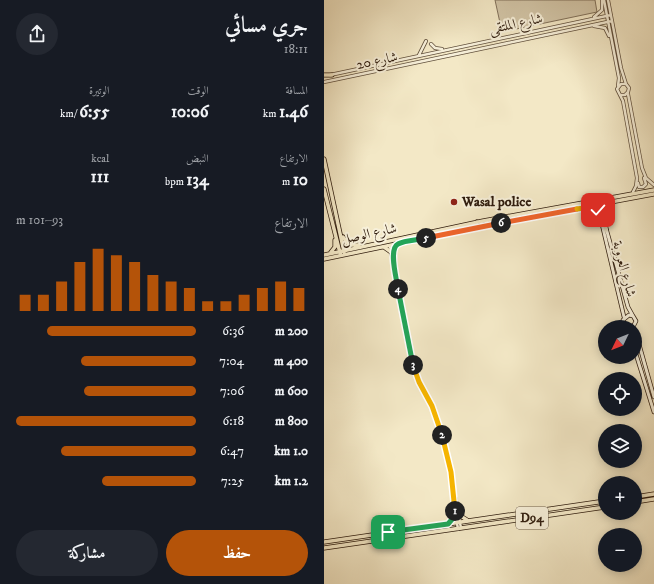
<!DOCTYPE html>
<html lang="ar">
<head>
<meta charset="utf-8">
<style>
  body { margin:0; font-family:"IM FELL DW Pica",Amiri,serif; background:#242831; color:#f1f3f6; direction:rtl; height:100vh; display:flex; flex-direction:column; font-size:15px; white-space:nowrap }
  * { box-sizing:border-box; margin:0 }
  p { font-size:13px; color:#9ea1a6 }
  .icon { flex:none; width:22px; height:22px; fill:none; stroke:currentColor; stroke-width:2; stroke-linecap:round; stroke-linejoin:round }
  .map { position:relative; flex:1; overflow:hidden; direction:ltr }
  .side { display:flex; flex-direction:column; background:#171b24; width:324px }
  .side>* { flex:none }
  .needle { width:26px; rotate:227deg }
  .buttons { position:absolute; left:274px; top:320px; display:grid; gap:8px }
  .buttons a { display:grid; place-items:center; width:44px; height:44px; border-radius:50%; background:#171b24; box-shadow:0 2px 10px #0003; font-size:20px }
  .pin { position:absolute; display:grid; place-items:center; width:34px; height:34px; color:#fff; margin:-17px; border-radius:8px; box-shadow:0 2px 6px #0006 }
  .km { position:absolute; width:20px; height:20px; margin:-10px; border-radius:50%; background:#222; color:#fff; font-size:11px; line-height:20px; text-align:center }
  .round { display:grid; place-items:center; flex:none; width:42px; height:42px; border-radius:21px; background:#242831 }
  .head { display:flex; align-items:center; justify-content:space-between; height:68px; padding:0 16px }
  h1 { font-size:22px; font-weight:800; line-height:30px }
  .metrics { display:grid; grid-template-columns:repeat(3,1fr); gap:6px; height:68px; padding:4px 16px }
  .metrics div { display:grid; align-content:center }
  .metrics b { font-size:17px; font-weight:800 }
  .metrics small { font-size:11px; font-weight:400 }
  .metrics p { font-size:11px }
  .chart { height:112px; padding:8px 16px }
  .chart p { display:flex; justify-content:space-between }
  .chart svg { width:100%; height:72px; margin-top:4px; stroke:#b45309; stroke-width:6 }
  .cta { display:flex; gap:8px; margin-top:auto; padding:8px 16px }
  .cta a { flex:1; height:46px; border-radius:24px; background:#b45309; color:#fff; font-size:16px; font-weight:800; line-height:46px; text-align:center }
  .cta a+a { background:#242831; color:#f1f3f6 }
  ul { padding:0 16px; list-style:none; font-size:13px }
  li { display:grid; grid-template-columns:64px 48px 1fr; align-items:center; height:30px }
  li i { height:10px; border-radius:5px; background:#b45309 }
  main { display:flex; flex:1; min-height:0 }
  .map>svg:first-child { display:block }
  .green { fill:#d2c5a7; stroke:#80705a }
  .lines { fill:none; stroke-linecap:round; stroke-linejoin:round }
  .tertiary-casing { stroke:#604f3c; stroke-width:4 }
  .secondary-casing { stroke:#2f1c0e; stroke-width:4.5 }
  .primary-casing { stroke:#2f1c0e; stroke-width:5 }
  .tertiary { stroke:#f7f0da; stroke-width:2.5 }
  .secondary { stroke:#f7f0da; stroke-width:3 }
  .primary { stroke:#f3e8c6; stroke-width:3.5 }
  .split-1-casing { stroke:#fff; stroke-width:8 }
  .split-2-casing { stroke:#fff; stroke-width:8 }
  .split-3-casing { stroke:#fff; stroke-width:8 }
  .split-4-casing { stroke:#fff; stroke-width:8 }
  .split-5-casing { stroke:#fff; stroke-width:8 }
  .split-6-casing { stroke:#fff; stroke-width:8 }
  .split-7-casing { stroke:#fff; stroke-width:8 }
  .split-8-casing { stroke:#fff; stroke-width:8 }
  .split-1 { stroke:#22a559; stroke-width:5 }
  .split-2 { stroke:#f5b400; stroke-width:5 }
  .split-3 { stroke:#f5b400; stroke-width:5 }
  .split-4 { stroke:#22a559; stroke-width:5 }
  .split-5 { stroke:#22a559; stroke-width:5 }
  .split-6 { stroke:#f0652b; stroke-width:5 }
  .split-7 { stroke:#f0652b; stroke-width:5 }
  .split-8 { stroke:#f5b400; stroke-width:5 }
  .poi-dot { fill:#8f2418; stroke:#f7f0da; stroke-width:1.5 }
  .labels { text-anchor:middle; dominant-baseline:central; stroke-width:4; stroke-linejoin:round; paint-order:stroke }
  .shield { fill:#f7f0da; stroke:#6b5c4b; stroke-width:1 }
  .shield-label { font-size:13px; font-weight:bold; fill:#2f1c0e }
  .street-label { font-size:14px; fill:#2f1c0e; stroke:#f7f0da }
  .poi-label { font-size:14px; font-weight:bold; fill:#2f1c0e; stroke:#f7f0da; text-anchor:start }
</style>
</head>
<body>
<main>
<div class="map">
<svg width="330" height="584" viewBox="0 0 330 584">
  <rect width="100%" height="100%" fill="#f3e8c6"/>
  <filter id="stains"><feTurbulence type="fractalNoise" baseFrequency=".005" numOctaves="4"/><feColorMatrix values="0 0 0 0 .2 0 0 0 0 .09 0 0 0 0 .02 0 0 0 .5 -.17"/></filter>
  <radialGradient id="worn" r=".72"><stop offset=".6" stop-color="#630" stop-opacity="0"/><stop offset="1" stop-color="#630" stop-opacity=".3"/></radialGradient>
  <path class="green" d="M171 0H271L273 12 178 32Z"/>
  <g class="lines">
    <defs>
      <path id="tertiary" d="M280 0 295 78 294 86
        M284 0 297 68 302 84
        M270 17 278 10V0
        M270 26 281 28 285 36
        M107 44 111 48 118 49
        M95 55 102 41
        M6 75 287 15
        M0 82 288 21
        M304 94 318 168 322 178 330 185
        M296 95H301L304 92 305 88 302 84H297L293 89 299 101 313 178 312 186 309 192
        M314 183 315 187H319L322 184 320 178
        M66 246 87 359 93 377 110 410 119 437 127 472 128 494 134 529
        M69 254V249L73 245
        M129 486 137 528"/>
      <path id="secondary" d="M273 203 300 317
        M274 203 280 223
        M282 228 304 307 309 316
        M304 327 301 325 299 320 305 315 309 316 312 321 310 325 306 327
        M311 330 330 397
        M311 351 330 412"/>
      <path id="primary" d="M0 75H8
        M0 159 20 252
        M0 189 16 253
        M260 209 269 211 276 218
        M282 230 280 212 286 204
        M106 236 151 225 153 222
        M19 237 25 245H35
        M60 247 67 252
        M7 252 11 247V240
        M0 255 159 221 330 190
        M0 259 159 226 330 194
        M311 497 330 494
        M311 502 330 499
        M135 515 143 520
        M124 524 131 514
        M0 542 281 501
        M0 548 281 507"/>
    </defs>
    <use href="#tertiary" class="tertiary-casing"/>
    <use href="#secondary" class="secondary-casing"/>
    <use href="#primary" class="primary-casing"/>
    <use href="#tertiary" class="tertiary"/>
    <use href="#secondary" class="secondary"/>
    <use href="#primary" class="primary"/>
  </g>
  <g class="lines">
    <defs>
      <path id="split-1" d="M64 532 124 524 130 517 131 511"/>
      <path id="split-2" d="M118 435 127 472 131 511"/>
      <path id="split-3" d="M89 365 95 382 108 406 118 435"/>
      <path id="split-4" d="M74 289 89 365"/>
      <path id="split-5" d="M74 289C73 280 64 249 74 244 81 240 94 240 102 238"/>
      <path id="split-6" d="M102 238 177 223"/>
      <path id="split-7" d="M177 223 253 209"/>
      <path id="split-8" d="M253 209 273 206 274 210"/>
    </defs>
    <use href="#split-1" class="split-1-casing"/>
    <use href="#split-2" class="split-2-casing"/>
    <use href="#split-3" class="split-3-casing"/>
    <use href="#split-4" class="split-4-casing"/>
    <use href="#split-5" class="split-5-casing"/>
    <use href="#split-6" class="split-6-casing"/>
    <use href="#split-7" class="split-7-casing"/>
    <use href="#split-8" class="split-8-casing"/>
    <use href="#split-1" class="split-1"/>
    <use href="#split-2" class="split-2"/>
    <use href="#split-3" class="split-3"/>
    <use href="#split-4" class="split-4"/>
    <use href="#split-5" class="split-5"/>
    <use href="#split-6" class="split-6"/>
    <use href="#split-7" class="split-7"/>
    <use href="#split-8" class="split-8"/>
  </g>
  <circle class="poi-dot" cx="130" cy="202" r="4"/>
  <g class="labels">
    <rect class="shield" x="192" y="507" width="32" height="22" rx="3"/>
    <g class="shield-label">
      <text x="208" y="518">D94</text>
    </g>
    <g class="street-label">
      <text transform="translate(192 24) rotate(-12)">شارع الملتقى</text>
      <text transform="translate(53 61) rotate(-12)">شارع 20</text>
      <text transform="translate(45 234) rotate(-12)">شارع الوصل</text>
      <text transform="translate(300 269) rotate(75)">شارع العروبة</text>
    </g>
    <g class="poi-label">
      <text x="138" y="202">Wasal police</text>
    </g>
  </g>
  <rect width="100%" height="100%" filter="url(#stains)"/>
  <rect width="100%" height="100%" fill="url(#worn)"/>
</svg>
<div class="buttons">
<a><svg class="needle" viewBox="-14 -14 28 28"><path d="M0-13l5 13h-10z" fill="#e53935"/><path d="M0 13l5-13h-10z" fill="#9ea1a6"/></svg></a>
<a><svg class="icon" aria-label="locate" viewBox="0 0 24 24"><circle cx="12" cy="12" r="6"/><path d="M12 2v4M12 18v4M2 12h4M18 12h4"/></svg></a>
<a><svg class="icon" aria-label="layers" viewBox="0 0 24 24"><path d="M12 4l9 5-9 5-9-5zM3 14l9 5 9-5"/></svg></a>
<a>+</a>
<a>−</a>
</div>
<div class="pin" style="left:64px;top:532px;background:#1e9e55"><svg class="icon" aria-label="arrive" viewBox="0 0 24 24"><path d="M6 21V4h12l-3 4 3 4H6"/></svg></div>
<div class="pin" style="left:274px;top:210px;background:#d93025"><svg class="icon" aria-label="check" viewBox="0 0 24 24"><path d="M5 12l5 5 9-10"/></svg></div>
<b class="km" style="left:131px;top:511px">1</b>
<b class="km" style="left:118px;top:435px">2</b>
<b class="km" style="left:89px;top:365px">3</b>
<b class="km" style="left:74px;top:289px">4</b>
<b class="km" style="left:102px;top:238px">5</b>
<b class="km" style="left:177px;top:223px">6</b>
</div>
<section class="side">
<div class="head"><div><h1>جري مسائي</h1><p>18:11</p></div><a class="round"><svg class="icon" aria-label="share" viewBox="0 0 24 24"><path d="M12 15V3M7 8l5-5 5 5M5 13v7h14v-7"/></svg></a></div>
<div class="metrics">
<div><p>المسافة</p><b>1.46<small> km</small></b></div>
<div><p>الوقت</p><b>10:06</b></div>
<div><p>الوتيرة</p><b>6:55<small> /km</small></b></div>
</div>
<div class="metrics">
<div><p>الارتفاع</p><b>10<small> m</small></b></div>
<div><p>النبض</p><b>134<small> bpm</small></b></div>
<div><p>kcal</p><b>111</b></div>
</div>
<div class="chart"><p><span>الارتفاع</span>93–101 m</p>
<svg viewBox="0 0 160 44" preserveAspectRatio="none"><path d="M5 44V34M15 44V34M25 44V26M35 44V14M45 44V6M55 44V10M65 44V14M75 44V22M85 44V26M95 44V30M105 44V38M115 44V38M125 44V34M135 44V30M145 44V26M155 44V30"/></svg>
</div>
<ul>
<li><b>200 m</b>6:36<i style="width:83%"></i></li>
<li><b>400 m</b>7:04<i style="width:64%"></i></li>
<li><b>600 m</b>7:06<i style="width:62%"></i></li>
<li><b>800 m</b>6:18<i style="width:100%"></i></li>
<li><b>1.0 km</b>6:47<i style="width:75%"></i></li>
<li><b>1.2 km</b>7:25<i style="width:52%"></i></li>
</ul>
<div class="cta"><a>حفظ</a><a>مشاركة</a></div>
</section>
</main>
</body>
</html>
